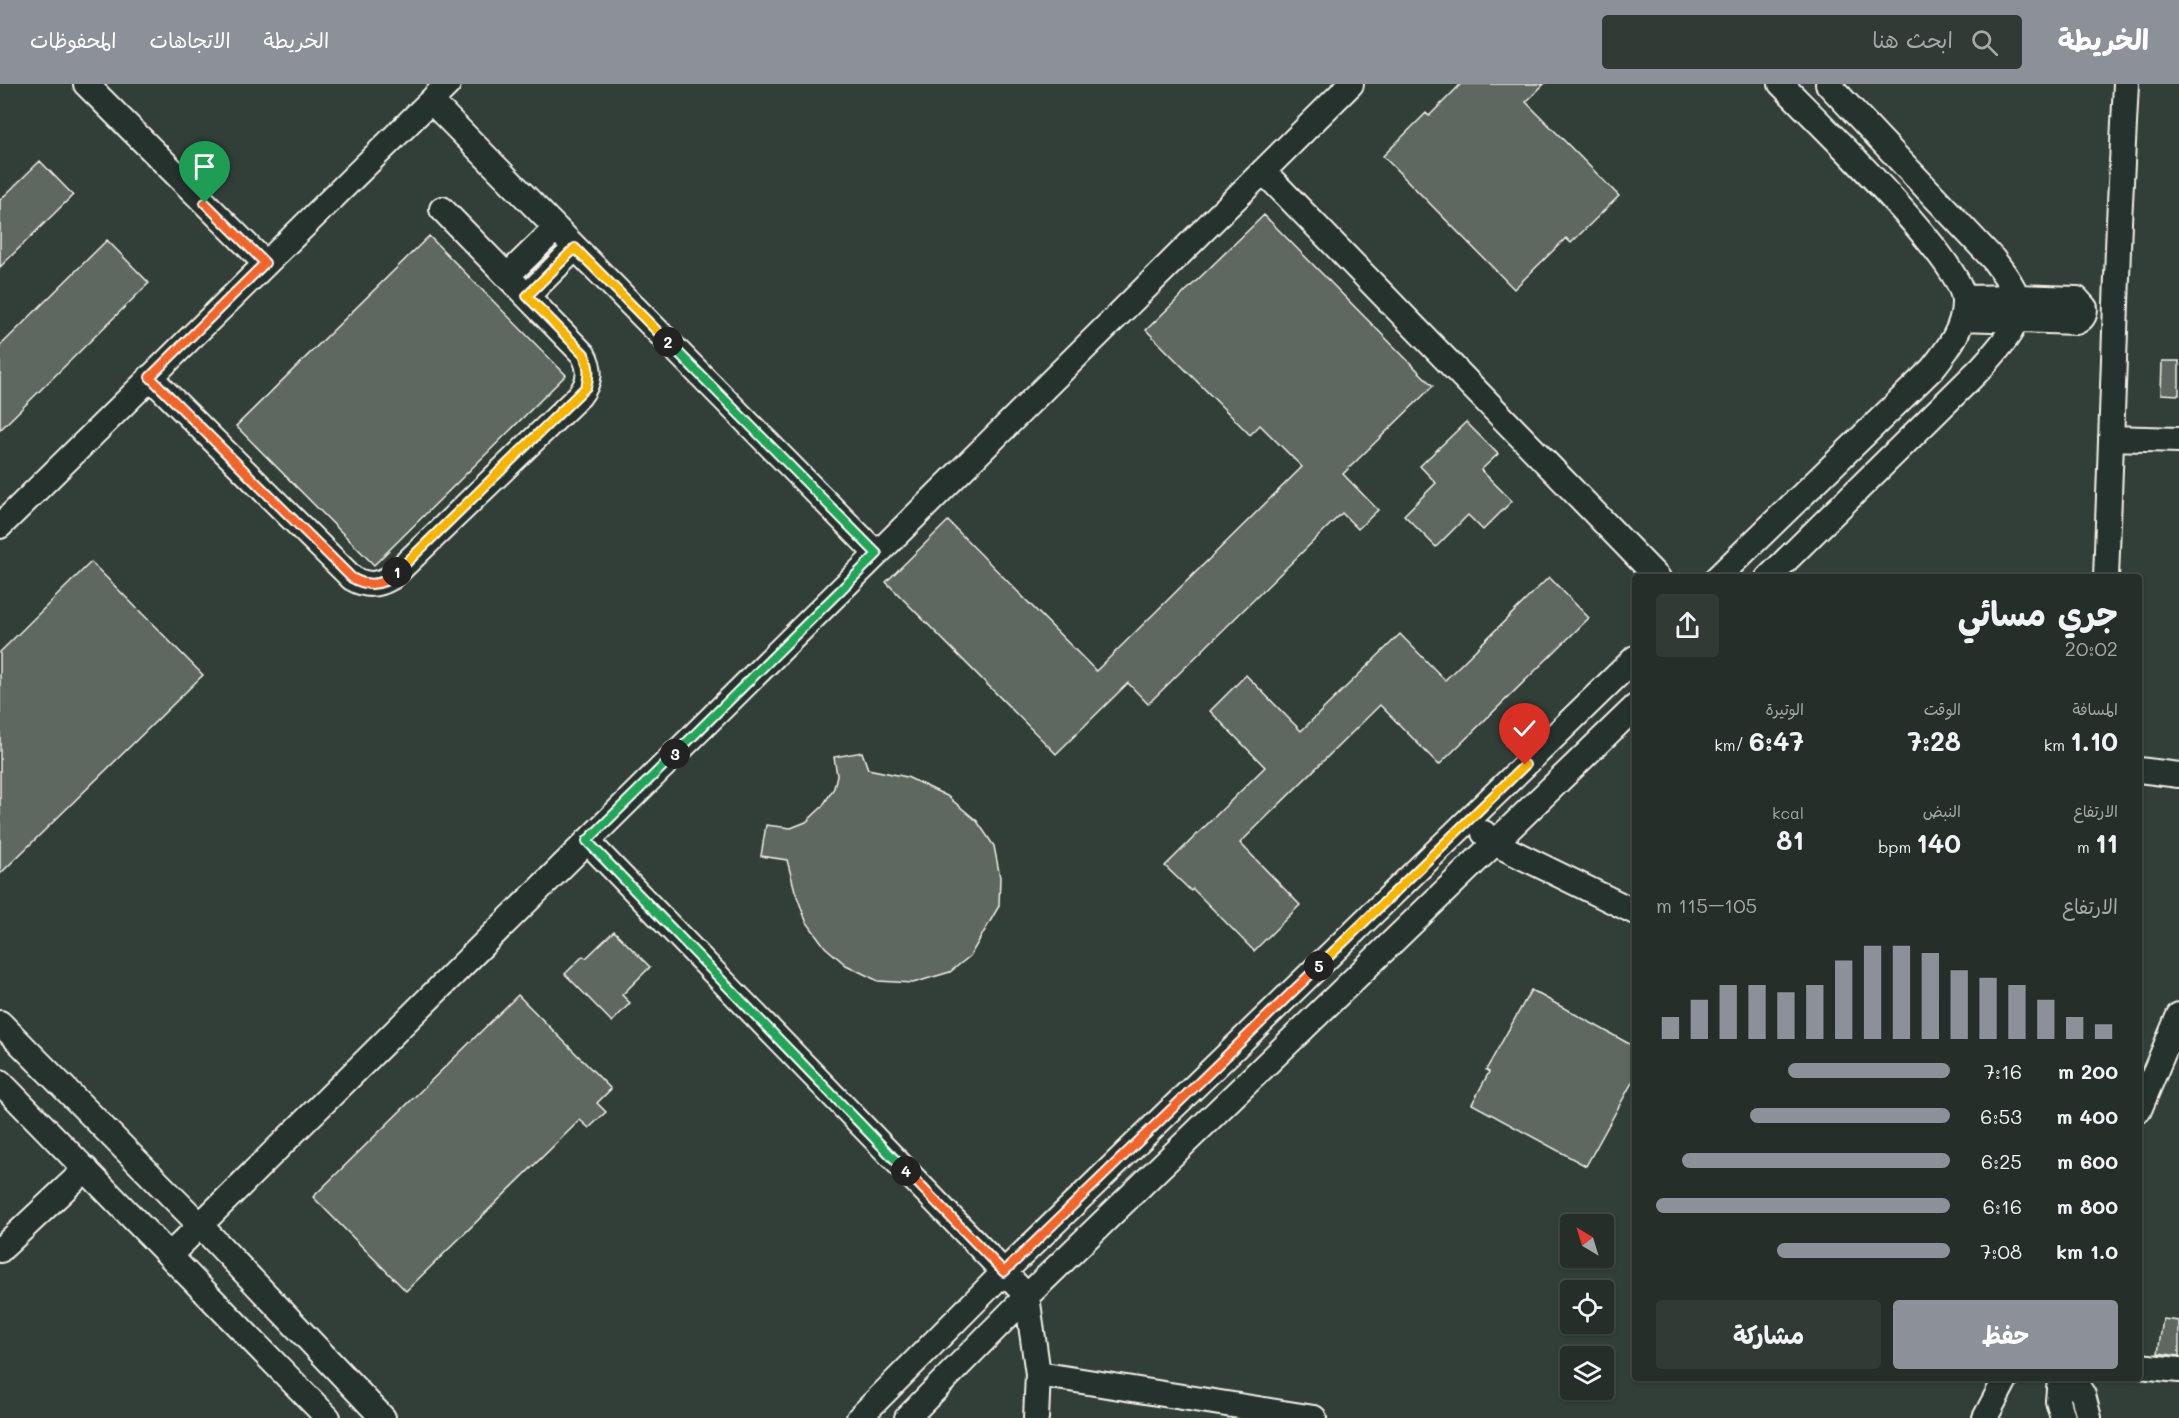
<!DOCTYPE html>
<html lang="ar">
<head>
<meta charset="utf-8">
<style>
  body { margin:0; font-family:Mali,"Playpen Sans Arabic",sans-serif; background:#323a36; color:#f1f3f6; direction:rtl; height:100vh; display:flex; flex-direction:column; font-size:22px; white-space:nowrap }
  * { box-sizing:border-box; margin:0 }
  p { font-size:20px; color:#a4a8a8 }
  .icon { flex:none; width:33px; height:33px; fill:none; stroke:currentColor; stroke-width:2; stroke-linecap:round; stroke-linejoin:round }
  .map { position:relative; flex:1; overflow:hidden; direction:ltr }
  .panel { position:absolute; left:1632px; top:490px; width:510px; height:807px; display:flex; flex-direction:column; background:#262e2a; border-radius:6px; box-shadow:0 2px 4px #0004,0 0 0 2px #424a47; direction:rtl }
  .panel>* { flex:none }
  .needle { width:39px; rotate:322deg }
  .buttons { position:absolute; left:1560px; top:1130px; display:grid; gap:12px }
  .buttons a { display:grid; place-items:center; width:54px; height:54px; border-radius:6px; background:#262e2a; box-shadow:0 2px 4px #0004,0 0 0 2px #424a47; font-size:30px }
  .pin { position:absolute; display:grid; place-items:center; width:51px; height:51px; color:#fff; margin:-62px -26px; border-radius:50% 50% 50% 0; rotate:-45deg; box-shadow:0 0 6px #0007 }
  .pin .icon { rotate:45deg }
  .km { position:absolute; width:30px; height:30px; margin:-15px; border-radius:50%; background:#222; color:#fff; font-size:16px; line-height:30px; text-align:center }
  .round { display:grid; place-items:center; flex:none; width:63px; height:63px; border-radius:6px; background:#323a36 }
  .headline { display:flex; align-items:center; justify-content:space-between; height:102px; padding:0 24px }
  h1 { font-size:33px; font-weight:700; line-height:45px }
  .stats { display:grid; grid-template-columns:repeat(3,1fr); gap:9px; height:102px; padding:6px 24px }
  .stats div { display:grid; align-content:center }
  .stats b { font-size:26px; font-weight:700 }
  .stats small { font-size:16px; font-weight:400 }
  .stats p { font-size:16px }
  .chart { height:168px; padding:12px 24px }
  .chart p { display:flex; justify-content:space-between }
  .chart svg { width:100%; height:108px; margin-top:6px; stroke:#8c9099; stroke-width:6 }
  .primary-button { display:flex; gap:12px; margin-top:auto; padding:12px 24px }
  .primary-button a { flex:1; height:69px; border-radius:6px; background:#8c9099; color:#fff; font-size:24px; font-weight:700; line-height:69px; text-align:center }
  .primary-button a+a { background:#323a36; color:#f1f3f6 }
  ul { padding:0 24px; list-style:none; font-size:20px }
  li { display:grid; grid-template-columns:96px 72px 1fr; align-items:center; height:45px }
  li i { height:15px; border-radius:8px; background:#8c9099 }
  header { display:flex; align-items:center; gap:36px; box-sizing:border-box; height:84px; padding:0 30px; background:#8c9099; color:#fff }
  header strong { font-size:28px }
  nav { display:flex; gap:33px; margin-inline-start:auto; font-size:21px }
  .search { width:420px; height:54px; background:#323a36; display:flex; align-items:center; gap:15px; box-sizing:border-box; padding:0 21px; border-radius:6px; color:#a4a8a8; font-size:22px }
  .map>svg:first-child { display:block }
  .building { fill:#5f6861; stroke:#f4f1e8; stroke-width:1.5 }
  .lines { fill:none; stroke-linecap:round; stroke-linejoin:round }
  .minor-casing { stroke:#f4f1e8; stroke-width:28 }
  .minor { stroke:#26332d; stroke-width:24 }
  .split-1-casing { stroke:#fff; stroke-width:12 }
  .split-2-casing { stroke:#fff; stroke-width:12 }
  .split-3-casing { stroke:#fff; stroke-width:12 }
  .split-4-casing { stroke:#fff; stroke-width:12 }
  .split-5-casing { stroke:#fff; stroke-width:12 }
  .split-6-casing { stroke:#fff; stroke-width:12 }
  .split-1 { stroke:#f0652b; stroke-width:8 }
  .split-2 { stroke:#f5b400; stroke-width:8 }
  .split-3 { stroke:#22a559; stroke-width:8 }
  .split-4 { stroke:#22a559; stroke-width:8 }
  .split-5 { stroke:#f0652b; stroke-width:8 }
  .split-6 { stroke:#f5b400; stroke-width:8 }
</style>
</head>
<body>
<header>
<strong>الخريطة</strong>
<div class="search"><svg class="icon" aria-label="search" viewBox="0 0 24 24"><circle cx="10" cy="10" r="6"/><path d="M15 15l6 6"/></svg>ابحث هنا</div>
<nav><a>الخريطة</a><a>الاتجاهات</a><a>المحفوظات</a></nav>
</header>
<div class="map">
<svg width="2179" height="1334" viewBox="0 0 2179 1334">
  <rect width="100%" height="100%" fill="#323e38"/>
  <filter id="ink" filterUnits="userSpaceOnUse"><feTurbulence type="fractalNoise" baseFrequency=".0167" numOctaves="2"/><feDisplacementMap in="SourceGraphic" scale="12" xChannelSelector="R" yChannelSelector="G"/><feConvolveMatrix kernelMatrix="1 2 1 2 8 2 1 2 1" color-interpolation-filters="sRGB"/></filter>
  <g filter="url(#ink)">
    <path class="building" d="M1461 0H1544L1526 18 1619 112 1571 159 1566 154 1514 205 1383 72 1426 29 1429 32Z
      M40 77 73 111 0 183V116Z
      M1264 131 1433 302 1343 390 1378 426 1358 445 1342 429 1148 620 1128 599 1056 670 886 498 948 437 1096 587 1302 383 1260 341 1250 351 1146 246Z
      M429 152 566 291 374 481 236 342Z
      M107 156 149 199 0 346V262Z
      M2162 277H2179V311L2161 310Z
      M1466 338 1498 370 1481 386 1512 417 1483 446 1468 431 1436 463 1404 431 1436 399 1420 382Z
      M91 478 203 591 0 790V568Z
      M1549 493 1589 534 1439 681 1380 621 1240 759 1300 821 1254 867 1193 805 1191 807 1165 782 1265 683 1210 627 1246 591 1301 647 1400 550 1445 596Z
      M862 668 868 685 907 693 947 712 977 737 994 762 1000 793 999 822 970 872 950 888 913 899 878 897 846 881 825 863 806 837 795 807 787 776 761 772 766 741 791 744 806 738 822 723 834 704 837 691 834 673Z
      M614 847 650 883 622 911 630 919 612 938 565 890 583 872 586 874Z
      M1531 906 1635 963V993L1586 1082 1472 1020 1489 988 1486 986Z
      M518 911 611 1005 597 1019 606 1028 589 1044 580 1036 406 1207 313 1113Z
      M2163 1235 2179 1237V1272L2158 1269Z"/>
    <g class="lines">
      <defs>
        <path id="minor" d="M86 0 265 179
          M431 17 877 470
          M1263 87 1658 494
          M507 192 556 144
          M527 212 575 164
          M1962 234 2076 238C2083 235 2085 231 2085 224L2077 215 2017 213 1964 214
          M150 293 352 494C366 502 377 502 392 493L579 312C590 298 592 286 583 270L442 125
          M2111 354 2179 356
          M0 442 448 0
          M1717 494 1932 285C1948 265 1965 244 1964 216 1961 175 1816 36 1781 0
          M1768 494 1981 284C1998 265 2026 238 2016 211 2011 197 2001 186 1993 175L1828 0
          M2106 494 2119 138 2126 0
          M2139 686 2179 691
          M1484 749 1494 759 1635 828
          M587 757 1027 1212 1038 1290 1036 1334
          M0 939 200 1141 383 1334
          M0 998 328 1334
          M2139 1026 2179 931
          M0 1166 86 1085
          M170 1171 1351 0
          M2139 1282 2179 1286
          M1038 1290 1314 1334
          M2060 1294 2058 1317 2063 1334
          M2072 1294 2083 1311 2089 1334
          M859 1334 1004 1188 1635 574
          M907 1334 1027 1212 1635 623
          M1985 1334 2006 1294"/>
      </defs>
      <use href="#minor" class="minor-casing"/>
      <use href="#minor" class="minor"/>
    </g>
  </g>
  <g class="lines" filter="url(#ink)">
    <defs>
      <path id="split-1" d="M205 119 265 179 150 293 352 494C368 503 383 502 397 488"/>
      <path id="split-2" d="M397 488 586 303C590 290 589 282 584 270L527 212 575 164 668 258"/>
      <path id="split-3" d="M668 258 877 470 675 670"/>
      <path id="split-4" d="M675 670 587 757 906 1087"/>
      <path id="split-5" d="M906 1087 1004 1188 1319 882"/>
      <path id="split-6" d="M1319 882 1525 681"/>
    </defs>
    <use href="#split-1" class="split-1-casing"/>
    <use href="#split-2" class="split-2-casing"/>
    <use href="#split-3" class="split-3-casing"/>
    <use href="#split-4" class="split-4-casing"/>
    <use href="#split-5" class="split-5-casing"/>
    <use href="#split-6" class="split-6-casing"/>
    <use href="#split-1" class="split-1"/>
    <use href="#split-2" class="split-2"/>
    <use href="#split-3" class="split-3"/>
    <use href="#split-4" class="split-4"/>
    <use href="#split-5" class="split-5"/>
    <use href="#split-6" class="split-6"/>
  </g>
</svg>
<div class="buttons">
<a><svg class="needle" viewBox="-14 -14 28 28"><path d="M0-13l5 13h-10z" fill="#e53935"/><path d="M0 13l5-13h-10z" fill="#a4a8a8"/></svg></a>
<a><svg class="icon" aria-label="locate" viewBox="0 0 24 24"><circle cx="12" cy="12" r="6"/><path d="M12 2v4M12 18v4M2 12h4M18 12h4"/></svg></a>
<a><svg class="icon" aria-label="layers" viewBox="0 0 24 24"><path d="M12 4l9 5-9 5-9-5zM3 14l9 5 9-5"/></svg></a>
</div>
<div class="pin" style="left:205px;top:119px;background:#1e9e55"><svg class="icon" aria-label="arrive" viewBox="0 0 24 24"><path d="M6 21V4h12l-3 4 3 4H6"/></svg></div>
<div class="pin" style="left:1525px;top:681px;background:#d93025"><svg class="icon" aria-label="check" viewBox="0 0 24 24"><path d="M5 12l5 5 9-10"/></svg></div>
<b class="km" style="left:397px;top:488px">1</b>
<b class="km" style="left:668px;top:258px">2</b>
<b class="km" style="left:675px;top:670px">3</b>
<b class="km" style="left:906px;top:1087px">4</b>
<b class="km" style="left:1319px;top:882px">5</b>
<section class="panel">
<div class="headline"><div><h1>جري مسائي</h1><p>20:02</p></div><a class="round"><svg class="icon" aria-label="share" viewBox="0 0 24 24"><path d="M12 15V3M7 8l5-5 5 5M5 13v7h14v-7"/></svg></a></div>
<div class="stats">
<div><p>المسافة</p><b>1.10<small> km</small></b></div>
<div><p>الوقت</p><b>7:28</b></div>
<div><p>الوتيرة</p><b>6:47<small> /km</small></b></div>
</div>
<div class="stats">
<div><p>الارتفاع</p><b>11<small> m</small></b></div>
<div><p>النبض</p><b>140<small> bpm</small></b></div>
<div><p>kcal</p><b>81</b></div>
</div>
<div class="chart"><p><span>الارتفاع</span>105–115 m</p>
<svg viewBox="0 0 160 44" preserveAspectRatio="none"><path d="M5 44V35M15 44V28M25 44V22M35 44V22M45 44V25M55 44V22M65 44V12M75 44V6M85 44V6M95 44V9M105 44V16M115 44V19M125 44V22M135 44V28M145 44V35M155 44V38"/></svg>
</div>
<ul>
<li><b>200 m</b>7:16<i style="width:55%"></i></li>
<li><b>400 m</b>6:53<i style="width:68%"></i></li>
<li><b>600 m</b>6:25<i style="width:91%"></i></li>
<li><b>800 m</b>6:16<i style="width:100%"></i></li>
<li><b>1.0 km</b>7:08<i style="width:59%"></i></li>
</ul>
<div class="primary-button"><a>حفظ</a><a>مشاركة</a></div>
</section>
</div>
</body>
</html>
